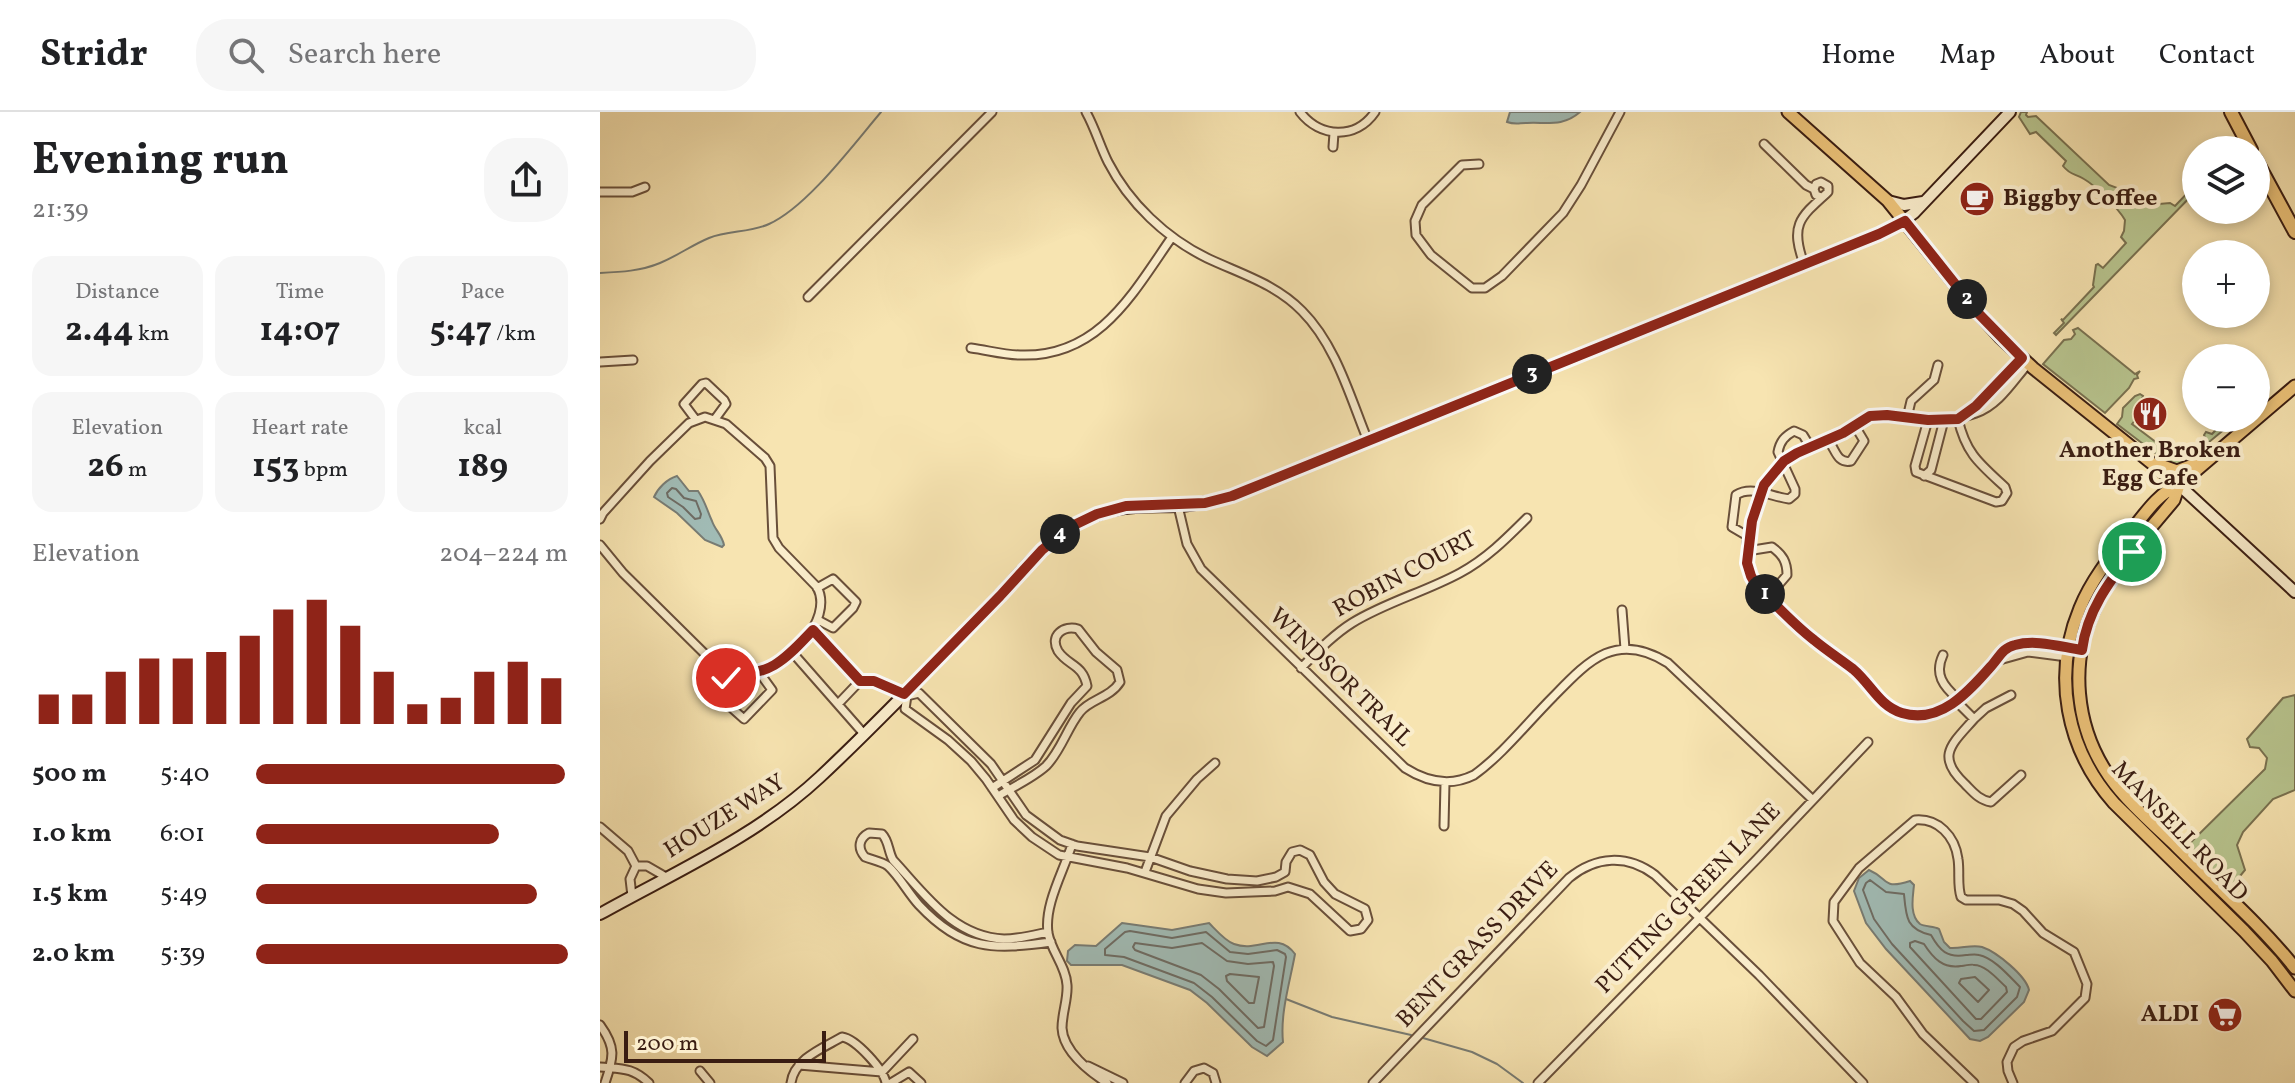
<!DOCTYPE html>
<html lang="en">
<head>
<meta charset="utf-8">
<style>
  body { margin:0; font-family:Vollkorn,serif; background:#f6f6f6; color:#202124; height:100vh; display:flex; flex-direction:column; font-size:30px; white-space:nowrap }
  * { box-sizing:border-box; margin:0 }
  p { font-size:26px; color:#757577 }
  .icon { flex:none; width:44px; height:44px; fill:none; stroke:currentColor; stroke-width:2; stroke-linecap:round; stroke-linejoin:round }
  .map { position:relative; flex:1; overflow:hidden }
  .drawer { display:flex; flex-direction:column; background:#fff; width:600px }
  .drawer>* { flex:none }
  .buttons { position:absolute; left:1582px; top:24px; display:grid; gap:16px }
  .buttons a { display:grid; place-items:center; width:88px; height:88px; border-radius:50%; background:#fff; box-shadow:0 4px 12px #0003; font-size:40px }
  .scale { position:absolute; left:24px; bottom:20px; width:202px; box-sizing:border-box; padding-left:8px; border:4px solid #3a1d12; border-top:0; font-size:22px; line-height:28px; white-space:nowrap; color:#3a1d12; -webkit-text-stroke:6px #faedcc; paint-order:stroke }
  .pin { position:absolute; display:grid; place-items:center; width:68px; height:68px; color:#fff; margin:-34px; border:4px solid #fff; border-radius:50%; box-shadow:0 2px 8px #0007 }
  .km { position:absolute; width:40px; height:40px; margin:-20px; border-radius:50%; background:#222; color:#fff; font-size:22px; line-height:40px; text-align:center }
  .round { display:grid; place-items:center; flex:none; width:84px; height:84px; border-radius:32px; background:#f6f6f6 }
  .headline { display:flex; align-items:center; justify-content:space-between; height:136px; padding:0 32px }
  h1 { font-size:44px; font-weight:700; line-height:60px }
  .metrics { display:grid; grid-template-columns:repeat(3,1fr); gap:12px; height:136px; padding:8px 32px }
  .metrics div { display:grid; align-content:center; border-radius:20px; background:#f6f6f6; text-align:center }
  .metrics b { font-size:34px; font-weight:700 }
  .metrics small { font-size:22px; font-weight:400 }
  .metrics p { font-size:22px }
  .chart { height:224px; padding:16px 32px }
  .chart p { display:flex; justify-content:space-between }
  .chart svg { width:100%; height:144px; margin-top:8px; stroke:#8f2418; stroke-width:6 }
  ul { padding:0 32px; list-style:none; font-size:26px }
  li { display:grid; grid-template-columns:128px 96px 1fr; align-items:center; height:60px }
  li i { height:20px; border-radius:10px; background:#8f2418 }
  header { display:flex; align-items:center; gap:48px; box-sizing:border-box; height:112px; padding:0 40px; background:#fff; border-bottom:2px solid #e0e0e0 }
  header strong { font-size:38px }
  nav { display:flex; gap:44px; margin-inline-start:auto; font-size:28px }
  .search { width:560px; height:72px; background:#f6f6f6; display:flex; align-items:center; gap:20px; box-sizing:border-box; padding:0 28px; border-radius:32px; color:#757577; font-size:30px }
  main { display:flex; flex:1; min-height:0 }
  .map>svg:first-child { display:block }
  .green { fill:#b8c58f; stroke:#797150; stroke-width:2 }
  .water { fill:#a1bcb6; stroke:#787c74; stroke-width:2 }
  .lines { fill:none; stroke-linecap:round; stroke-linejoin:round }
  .shore { stroke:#6e6c64; stroke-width:2 }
  .stream { stroke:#787c74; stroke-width:2 }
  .street-casing { stroke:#694f3a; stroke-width:11 }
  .secondary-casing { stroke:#3a1d12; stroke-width:14 }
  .primary-casing { stroke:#3a1d12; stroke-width:15 }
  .highway-casing { stroke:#3a1d12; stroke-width:16 }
  .street { stroke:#faedcc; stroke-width:7 }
  .secondary { stroke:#faedcc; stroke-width:10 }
  .primary { stroke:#ecc278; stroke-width:11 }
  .highway { stroke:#ecc278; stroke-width:12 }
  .route-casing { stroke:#fff; stroke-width:16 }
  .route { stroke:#8f2418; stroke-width:10 }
  .labels { text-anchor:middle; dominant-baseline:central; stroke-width:8; stroke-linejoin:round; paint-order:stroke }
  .poi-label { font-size:24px; font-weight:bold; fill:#3a1d12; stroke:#faedcc; text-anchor:start }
  .street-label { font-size:24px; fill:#3a1d12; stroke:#faedcc }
</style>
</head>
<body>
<header>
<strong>Stridr</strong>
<div class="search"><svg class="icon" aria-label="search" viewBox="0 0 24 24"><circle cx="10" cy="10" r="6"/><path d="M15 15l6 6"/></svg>Search here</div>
<nav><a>Home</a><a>Map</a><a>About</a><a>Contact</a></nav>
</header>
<main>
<section class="drawer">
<div class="headline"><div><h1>Evening run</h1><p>21:39</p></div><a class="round"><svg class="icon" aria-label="share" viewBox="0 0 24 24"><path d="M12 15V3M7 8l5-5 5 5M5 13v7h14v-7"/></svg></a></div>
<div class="metrics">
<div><p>Distance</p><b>2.44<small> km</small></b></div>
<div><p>Time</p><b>14:07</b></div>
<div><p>Pace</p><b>5:47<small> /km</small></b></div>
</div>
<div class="metrics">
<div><p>Elevation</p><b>26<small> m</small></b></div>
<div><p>Heart rate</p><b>153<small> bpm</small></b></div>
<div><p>kcal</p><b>189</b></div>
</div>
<div class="chart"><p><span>Elevation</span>204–224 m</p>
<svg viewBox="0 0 160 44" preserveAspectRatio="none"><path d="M5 44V35M15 44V35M25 44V28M35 44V24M45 44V24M55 44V22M65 44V17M75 44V9M85 44V6M95 44V14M105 44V28M115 44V38M125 44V36M135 44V28M145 44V25M155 44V30"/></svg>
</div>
<ul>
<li><b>500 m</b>5:40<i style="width:99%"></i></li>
<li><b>1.0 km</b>6:01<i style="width:78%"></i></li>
<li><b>1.5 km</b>5:49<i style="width:90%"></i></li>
<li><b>2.0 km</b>5:39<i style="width:100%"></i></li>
</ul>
</section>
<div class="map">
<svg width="1695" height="971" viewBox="0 0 1695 971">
  <rect width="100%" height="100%" fill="#f7e4b1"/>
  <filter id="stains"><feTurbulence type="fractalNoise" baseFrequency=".0025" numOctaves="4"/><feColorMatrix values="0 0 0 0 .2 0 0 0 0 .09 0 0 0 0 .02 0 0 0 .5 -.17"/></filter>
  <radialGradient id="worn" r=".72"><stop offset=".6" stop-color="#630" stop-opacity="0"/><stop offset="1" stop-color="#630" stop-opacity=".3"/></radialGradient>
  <path class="green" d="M1421 0H1427L1426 3 1428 5 1436 4 1509 73 1559 92 1570 91 1575 94 1596 72V79L1456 223 1454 221 1464 211 1461 207 1463 208 1494 175 1493 173 1496 153 1498 152 1503 156 1526 131 1521 125 1524 119 1525 108C1518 96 1496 74 1484 67 1475 61 1471 64 1463 54L1466 49 1436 20 1430 22 1419 5Z
    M1478 216 1535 262 1540 259 1537 263 1538 266 1534 267 1529 276 1505 301 1443 252 1464 228 1471 227 1475 222 1473 218Z
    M1540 282 1543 284 1541 289 1543 291 1537 298 1541 301 1532 312 1565 337 1568 334 1576 343 1581 340 1585 343 1606 327 1604 323 1606 320 1612 322 1627 306H1638L1585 350 1575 354 1568 351 1517 312 1522 305 1523 296 1535 284Z
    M1695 583V678L1673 687 1643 720 1637 733 1645 758 1631 775 1587 734 1665 657 1667 646 1659 636 1650 635 1647 627 1683 586Z"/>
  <path class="water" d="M910 0H980C963 15 947 10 927 11 919 11 915 13 907 10Z
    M77 364 89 379H98C105 389 107 398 112 409 115 418 122 423 124 433L122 435 105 428 77 401 54 385C58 376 67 367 77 364Z
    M1269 758C1290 767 1282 778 1310 769L1314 773C1313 784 1309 803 1320 812 1325 815 1334 814 1339 817L1344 830 1350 836C1361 837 1372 832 1382 835 1397 840 1426 864 1429 878L1424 890 1388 925 1380 929 1370 927 1286 837 1266 811 1254 779 1259 766Z
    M522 811 572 818 609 811C616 818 625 829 634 832 658 841 677 818 695 842 690 870 680 901 683 930L667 944 652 935 607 891 590 878 522 853H471L467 849 468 839 475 833 496 834Z"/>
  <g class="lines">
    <path class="shore" d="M72 376 76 377 84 386 96 389 101 402 100 406 95 407 83 395 68 385 67 381Z
      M1270 768 1286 780 1304 782C1306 805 1306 817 1331 823 1340 839 1347 846 1366 843 1369 843 1375 842 1379 843 1394 846 1409 864 1420 875L1417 885 1384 918 1374 919 1363 909 1292 832 1274 807 1263 778 1266 771Z
      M530 819 572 826 606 820 630 840 648 842 677 838 685 842 686 845 673 928 666 934 657 929 612 885 594 871 524 845 505 843V837L525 820Z
      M1315 829 1324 832C1333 846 1343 857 1361 854 1362 854 1373 852 1374 853 1386 853 1398 868 1406 875L1407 880 1381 907H1376L1310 835V831Z
      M535 831 572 836 602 831 627 849 648 852 673 850 674 854 664 915 658 916 619 877 601 863 535 838 533 835Z
      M630 862 659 865 654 891H649L627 869 626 864Z
      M1375 865 1389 878 1378 890 1359 871 1361 867Z"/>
    <path class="stream" d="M0 161C21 160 41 159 60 151 77 144 92 133 109 126 128 118 150 121 169 112 207 95 253 33 281 0
      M686 887 732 905 811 923
      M823 926 872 940 897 952 923 971"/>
    <defs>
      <path id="street" d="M486 0C495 16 500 34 508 50 529 91 566 126 607 146 641 162 676 172 702 199 736 233 750 285 768 329
        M700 0C720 26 756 28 775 0
        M1164 32 1206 73 1214 77
        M733 35 734 21
        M879 52 862 53 822 93 815 109 816 123 831 143 872 176H885L902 164 963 101 981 73 1020 0
        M0 80H32L45 75
        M1204 152C1190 113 1199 106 1228 80V74L1221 70 1216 72 1214 77 1216 83 1221 85
        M208 185 392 0
        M371 236C387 238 404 243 420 243 499 246 533 181 572 125
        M0 250 33 248
        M1428 252C1413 269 1399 293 1376 301 1355 309 1334 309 1311 306 1299 305 1287 302 1275 303 1261 305 1241 323 1227 329 1212 336 1196 339 1183 350 1158 370 1136 437 1152 466 1161 483 1196 514 1211 527 1225 538 1242 547 1255 559 1274 576 1283 599 1310 603 1344 608 1374 575 1394 551 1400 544 1402 539 1411 535 1429 527 1451 532 1470 536
        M1365 302 1422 246
        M1307 306 1311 289 1334 268 1338 253
        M96 308 84 292 102 272 106 271 124 288 126 292 115 307
        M1328 308 1315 354 1316 360 1396 390 1402 389 1407 381 1405 375C1380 352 1366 342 1358 307
        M1228 328C1236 338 1237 352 1251 349L1264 329 1255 314
        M1324 364 1331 358 1344 308
        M578 394 587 432 601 457 805 656C827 670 850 675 874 663 902 643 928 610 953 585 988 549 1016 518 1068 551L1213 688
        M0 407 3 401 50 349 89 311 105 305 126 312 165 346 170 354 173 426 179 436 217 475C235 508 185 558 152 561 137 563 123 556 111 548L23 461 0 433
        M1149 425 1132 415 1136 383C1152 373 1172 385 1189 387L1195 382V377L1178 340C1180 329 1185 324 1194 319L1203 323 1211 336
        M1147 439 1172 435C1183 443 1187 450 1187 463L1168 485
        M217 476 233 467 256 490 253 496 233 516 218 508
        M1022 498 1025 537
        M213 518 260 569H274L305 582
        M192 540 264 622
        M1343 543C1334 562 1343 574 1358 587
        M1396 549 1428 540 1467 545
        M701 556C717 540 733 523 752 511 786 490 825 480 860 461 886 447 906 427 927 406
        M131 559 118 574 116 582 144 607 172 578 159 560
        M319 581 391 652 426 703 460 728 477 734 550 745 590 759 627 767 657 769 676 765 685 760 686 750 692 740 700 738 710 743 724 770 735 782 765 797 768 808 761 817 750 819 710 782 688 775 675 779 626 781 598 777 527 756 459 743 432 725 414 708 386 667 371 649 348 628 305 597 307 584Z
        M1356 589 1374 607 1386 596 1411 583
        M238 592 260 569
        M1374 607C1352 632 1335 644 1365 672 1373 680 1379 688 1391 690L1421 663
        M392 676 435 648 471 591 487 574C483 552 468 554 458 539 449 523 464 513 478 517L496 540 517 558 520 570C510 586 490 587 480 600 467 616 461 639 446 654 433 666 413 675 398 684
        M844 714 845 671
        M0 715 28 739 36 754
        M472 732C464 759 444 792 448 821 451 839 466 854 467 873 468 887 462 901 462 916 463 939 490 960 507 971
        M545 760 566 704 597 667 615 651
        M32 784 30 767 36 754H47L66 765
        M448 820C434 823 419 827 404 827 353 825 324 781 293 748 288 739 289 729 282 722L269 721C259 726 257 736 265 745 272 748 281 749 288 754 300 765 308 781 319 793 362 839 393 838 451 830
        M0 913C16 935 14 945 5 971
        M199 953 282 960 313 927
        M488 954 523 971
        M0 955C22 957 32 955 49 971
        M100 959 110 971
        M191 971C194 947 223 936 242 925 256 927 284 958 286 971
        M291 971 309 960 321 971
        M585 971 594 959 604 956 613 961 616 971
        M773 971 969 766C996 744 1027 742 1055 763L1159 863 1263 971
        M938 971 1157 747 1268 630
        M1374 971 1323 922 1296 885 1260 851 1233 809 1234 790 1259 756 1315 708C1338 706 1355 724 1358 747 1360 760 1357 773 1361 785L1366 788H1399L1413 792 1423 799 1443 821 1474 840 1487 872 1485 886 1452 919 1423 929 1414 935 1407 950 1408 959 1413 971"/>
      <path id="secondary" d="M1288 89 1304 93 1323 90
        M1579 373 1695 480
        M0 802C75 760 157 724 220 665 279 610 335 551 391 493 420 463 445 426 484 408 517 392 543 395 578 394 597 393 614 389 632 384L1279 122 1298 113 1314 101 1410 0"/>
      <path id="primary" d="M1188 0 1288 89 1379 202 1400 225 1433 256 1579 373
        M1695 274 1579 373C1557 381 1542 406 1527 424 1509 446 1491 469 1480 496 1452 563 1466 637 1514 691L1644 819 1672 849 1695 879
        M1560 353 1577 359 1601 350
        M1579 373 1574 388C1546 422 1513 456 1495 496 1469 549 1475 615 1509 664 1527 690 1553 712 1576 734 1616 774 1660 812 1695 856"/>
      <path id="highway" d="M1631 0 1651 38
        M1656 48 1695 120"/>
    </defs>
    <use href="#street" class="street-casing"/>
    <use href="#secondary" class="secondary-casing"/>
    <use href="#primary" class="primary-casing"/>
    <use href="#highway" class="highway-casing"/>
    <use href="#street" class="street"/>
    <use href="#secondary" class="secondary"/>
    <use href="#primary" class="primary"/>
    <use href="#highway" class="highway"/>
  </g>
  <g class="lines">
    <defs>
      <path id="route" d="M126 566 131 559C169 568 189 543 213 518L260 569H274L304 582 400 484 442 438 470 415 497 402 526 394 605 391 632 384 1279 122 1305 109 1379 202 1422 246 1376 294 1358 307 1328 308 1287 303 1270 304 1243 321 1197 341 1184 349 1164 373 1152 409 1147 451 1151 464 1156 473C1175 492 1193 512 1214 528 1226 538 1240 547 1253 557 1271 572 1279 594 1302 601 1341 613 1370 578 1393 552 1400 544 1403 536 1415 533 1436 527 1461 535 1482 538 1487 499 1509 470 1532 440"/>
    </defs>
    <use href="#route" class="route-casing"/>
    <use href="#route" class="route"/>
  </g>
  <defs>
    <symbol id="cafe-disc" viewBox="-11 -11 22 22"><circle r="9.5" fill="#8f2418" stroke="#faedcc"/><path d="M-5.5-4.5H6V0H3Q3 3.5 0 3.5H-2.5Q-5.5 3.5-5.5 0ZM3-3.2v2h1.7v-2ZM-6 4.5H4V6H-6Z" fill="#fff"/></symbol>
    <symbol id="restaurant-disc" viewBox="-11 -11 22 22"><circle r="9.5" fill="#8f2418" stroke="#faedcc"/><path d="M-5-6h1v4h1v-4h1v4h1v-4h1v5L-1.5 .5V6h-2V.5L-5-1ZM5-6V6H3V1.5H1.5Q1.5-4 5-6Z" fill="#fff"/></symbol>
    <symbol id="supermarket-disc" viewBox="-11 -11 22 22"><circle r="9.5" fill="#8f2418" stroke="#faedcc"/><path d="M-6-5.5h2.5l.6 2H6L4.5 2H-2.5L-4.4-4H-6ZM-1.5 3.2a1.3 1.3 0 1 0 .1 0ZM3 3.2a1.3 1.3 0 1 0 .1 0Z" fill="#fff"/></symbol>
  </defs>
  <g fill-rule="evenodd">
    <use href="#cafe-disc" x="1357" y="67" width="40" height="40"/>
    <use href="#restaurant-disc" x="1530" y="282" width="40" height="40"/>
    <use href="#supermarket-disc" x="1605" y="883" width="40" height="40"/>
  </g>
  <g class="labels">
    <g class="poi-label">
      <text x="1403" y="87">Biggby Coffee</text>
      <text x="1550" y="339" text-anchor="middle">Another Broken<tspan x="1550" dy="28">Egg Cafe</tspan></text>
      <text x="1599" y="903" text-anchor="end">ALDI</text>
    </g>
    <g class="street-label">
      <text transform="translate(805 463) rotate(-28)">ROBIN COURT</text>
      <text transform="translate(740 566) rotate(44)">WINDSOR TRAIL</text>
      <text transform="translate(125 705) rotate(-32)">HOUZE WAY</text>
      <text transform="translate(1579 720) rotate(46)">MANSELL ROAD</text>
      <text transform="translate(1089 787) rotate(-46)">PUTTING GREEN LANE</text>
      <text transform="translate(878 833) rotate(-46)">BENT GRASS DRIVE</text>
    </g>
  </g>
  <rect width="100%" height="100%" filter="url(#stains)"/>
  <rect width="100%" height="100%" fill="url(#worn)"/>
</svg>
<div class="buttons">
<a><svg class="icon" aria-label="layers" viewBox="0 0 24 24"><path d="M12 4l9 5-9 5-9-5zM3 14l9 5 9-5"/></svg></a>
<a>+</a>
<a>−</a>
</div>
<div class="scale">200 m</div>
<div class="pin" style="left:1532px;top:440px;background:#1e9e55"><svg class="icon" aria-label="arrive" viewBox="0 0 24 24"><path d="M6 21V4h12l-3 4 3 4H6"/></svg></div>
<div class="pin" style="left:126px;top:566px;background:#d93025"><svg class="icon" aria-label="check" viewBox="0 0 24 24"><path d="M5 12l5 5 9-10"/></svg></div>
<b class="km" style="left:1165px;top:482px">1</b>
<b class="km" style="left:1367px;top:187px">2</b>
<b class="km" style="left:932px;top:262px">3</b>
<b class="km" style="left:460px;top:422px">4</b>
</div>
</main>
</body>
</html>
